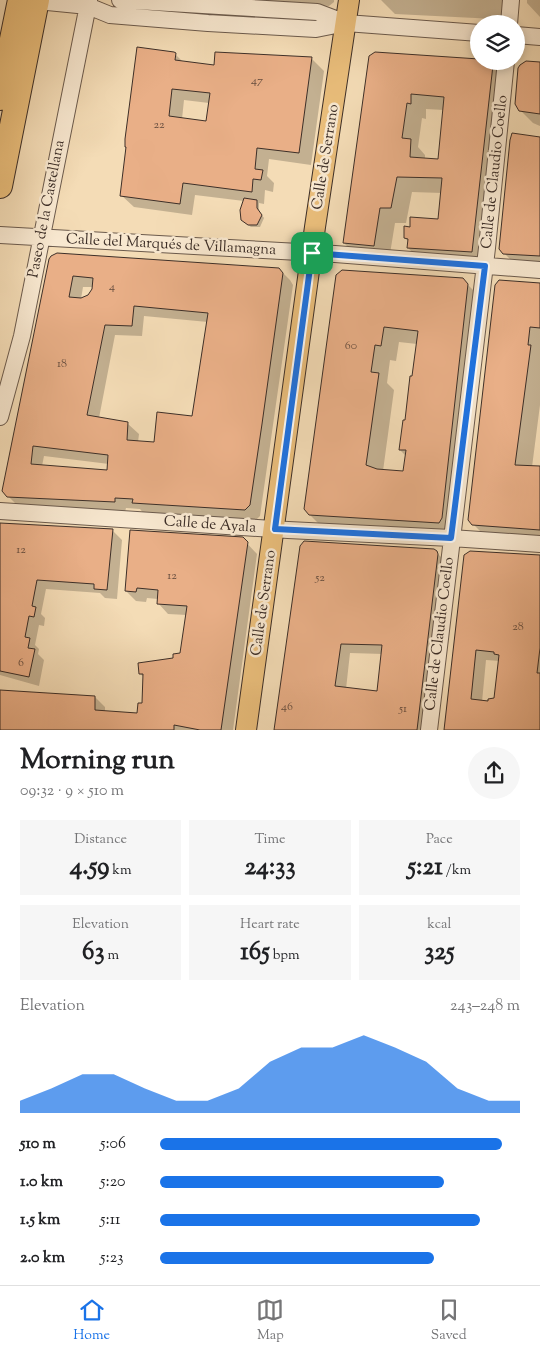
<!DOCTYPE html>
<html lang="en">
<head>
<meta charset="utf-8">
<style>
  body { margin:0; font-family:"Sorts Mill Goudy",serif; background:#f6f6f6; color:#202124; height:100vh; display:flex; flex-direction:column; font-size:19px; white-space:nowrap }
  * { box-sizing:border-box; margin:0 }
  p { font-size:16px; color:#757577 }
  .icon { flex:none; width:28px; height:28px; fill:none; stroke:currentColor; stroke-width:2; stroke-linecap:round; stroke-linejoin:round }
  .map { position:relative; height:730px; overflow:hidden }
  .panel { display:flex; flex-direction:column; background:#fff; flex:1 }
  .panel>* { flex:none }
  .fabs { position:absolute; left:470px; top:15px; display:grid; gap:10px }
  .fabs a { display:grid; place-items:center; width:55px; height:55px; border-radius:50%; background:#fff; box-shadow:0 2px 8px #0003; font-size:25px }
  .pin { position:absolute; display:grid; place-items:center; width:42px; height:42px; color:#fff; margin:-21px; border-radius:10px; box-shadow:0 2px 8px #0006 }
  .round { display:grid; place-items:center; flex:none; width:52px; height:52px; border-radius:26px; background:#f6f6f6 }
  .summary { display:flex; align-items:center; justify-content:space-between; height:85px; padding:0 20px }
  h1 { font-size:28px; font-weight:700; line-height:38px }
  .metrics { display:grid; grid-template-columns:repeat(3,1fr); gap:8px; height:85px; padding:5px 20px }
  .metrics div { display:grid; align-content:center; border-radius:0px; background:#f6f6f6; text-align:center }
  .metrics b { font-size:25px; font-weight:700 }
  .metrics small { font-size:14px; font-weight:400 }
  .metrics p { font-size:14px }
  .chart { height:140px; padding:10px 20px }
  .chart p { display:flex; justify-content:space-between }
  .chart svg { width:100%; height:90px; margin-top:5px; fill:#1a73e8; opacity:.7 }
  ul { padding:0 20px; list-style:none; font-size:16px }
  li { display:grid; grid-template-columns:80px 60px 1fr; align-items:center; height:38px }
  li i { height:12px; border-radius:6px; background:#1a73e8 }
  .menu { display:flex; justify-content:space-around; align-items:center; height:70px; border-top:1px solid #e0e0e0; background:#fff; font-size:14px; color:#757577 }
  .menu a { display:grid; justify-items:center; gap:2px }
  .menu .on { color:#1a73e8 }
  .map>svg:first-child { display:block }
  .shadow { fill:#0003; fill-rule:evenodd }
  .building { fill:#e9af87; stroke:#3d2f28; fill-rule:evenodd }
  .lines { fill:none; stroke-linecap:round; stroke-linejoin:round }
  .minor-casing { stroke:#6b5a4c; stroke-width:18 }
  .major-casing { stroke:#3d2f28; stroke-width:22 }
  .highway-casing { stroke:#3d2f28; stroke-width:26 }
  .minor { stroke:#f8e8d0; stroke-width:16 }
  .major { stroke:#eabe7b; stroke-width:20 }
  .highway { stroke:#eabe7b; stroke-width:24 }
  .route-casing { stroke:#fff; stroke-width:10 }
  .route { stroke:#1a73e8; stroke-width:6 }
  .labels { text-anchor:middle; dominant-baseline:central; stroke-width:5; stroke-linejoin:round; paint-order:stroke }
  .number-label { font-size:12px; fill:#684f40 }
  .street-label { font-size:15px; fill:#3d2f28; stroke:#f8e8d0 }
</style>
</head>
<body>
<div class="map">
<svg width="540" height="730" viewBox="0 0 540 730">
  <rect width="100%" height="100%" fill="#f4dcb6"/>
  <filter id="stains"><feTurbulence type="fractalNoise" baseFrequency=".004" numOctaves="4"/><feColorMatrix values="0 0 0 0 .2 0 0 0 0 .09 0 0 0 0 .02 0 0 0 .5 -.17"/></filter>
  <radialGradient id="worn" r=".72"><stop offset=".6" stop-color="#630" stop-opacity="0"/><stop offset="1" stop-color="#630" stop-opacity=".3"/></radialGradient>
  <path class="shadow" d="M232 0H334V2L329 6Z
    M381 0H514L513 20 395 14Z
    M527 0H540V17L527 3Z
    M175 54 183 62 215 66 312 59 324 71 311 165 269 159 267 176 274 183 273 192 265 190 264 204 259 203V211L264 218 260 227H251L244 222V201L195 195 192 215 134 207 121 195ZM184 100 209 103 207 122 182 119Z
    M371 57 489 61 504 77 487 267 424 263 408 248 409 242 405 238 411 228 439 220 442 193 412 192 406 223H395L389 260 359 258 344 243ZM426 109 444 110 439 160 425 159V155L418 147 422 118 426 119Z
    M540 63V126L533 123 517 107Z
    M540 138V270L520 269 504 253Z
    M50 260 279 269 290 280 293 285 260 516 256 520 144 514 140 509 126 508 125 512 19 507 8 496ZM83 287H93L92 293 81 299ZM144 316 208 322 193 417 155 444 138 442 139 434 128 424 99 418 115 335 142 336ZM44 456 109 464 108 471 42 466Z
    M337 275 462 279 483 300 457 536 325 530 309 514ZM399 342 417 344 406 422 400 450 406 456 404 472 383 471 394 390 387 383 390 360 396 361Z
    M540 284V405L532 467H540V544L489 540 473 524Z
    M0 524 112 530 122 540 117 599 105 598 100 593 46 589 41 614 45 618 44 626 39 625 35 645 39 649 38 654 44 660 39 686 0 675Z
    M242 538 257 554 233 730H0V692L95 697 105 707V712L138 715 143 704 144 677 140 674 175 659 181 654 187 615 168 614 158 603V599L147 598 146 602 136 601 126 591Z
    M302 546 436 552 446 562 429 730H275ZM350 653 383 654 378 692 346 689Z
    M465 555 540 557V730H445ZM486 660 500 661 496 700 489 702H482Z"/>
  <path class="building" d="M137 47 174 52 176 53 175 60 214 65 215 52 312 57 299 153 257 148 255 169 263 170 261 180 253 179 252 192 183 183 180 204 120 196 126 147H125V139ZM172 89 210 93 206 121 169 116Z
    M375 52 479 59V61H490L493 65 472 252 407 248 408 239 404 238V226L410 227V217L438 219 442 178 397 177 391 208H380L374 246 343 243 369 56ZM411 94 444 97 438 159 410 157 411 139 402 138 407 103 411 104Z
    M526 61 540 62V114L519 111 515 104 518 68 520 65Z
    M512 133 540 137V256L503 254 499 249 510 140Z
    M244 198 257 200V208L262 215 257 225H248L241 220 240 210Z
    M57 253 279 268 283 273 262 424 250 505 245 510 132 503 133 499 115 498V502L7 497 2 491 49 259 51 256ZM73 276 93 278 92 289 88 295 81 298 69 297ZM134 306 208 313 192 416 157 412 154 442 127 440 128 422 87 415 105 325 132 326ZM33 446 108 455 107 470 31 464Z
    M342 270 463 278 468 284 442 518 439 523 309 515 304 509 336 275ZM384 327 418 331 412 376H410L405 420H403L399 450H406L403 471 377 469 366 465 379 373 371 372 375 345 381 346Z
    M499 280 540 283V328L530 327 528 345H531L515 465 540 466V530L472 525 468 520 495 285Z
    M0 523 113 529 107 590 94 589V584L37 580 32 606 36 607 34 617 29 616 25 637 30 638 28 648 35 649 29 677 0 671Z
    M130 530 243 537 248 542 221 730H200L174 725V730H0V690L95 696V710L137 713 138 703H142L143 674H139L138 663 173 658V654L180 653 187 606 157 604 158 590 137 588 136 592 125 591Z
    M304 541 434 549 437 551 438 554 417 730H274L300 546ZM341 644 382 645 377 691 335 686Z
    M470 551 540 555V648L537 673H540V730H444L464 555ZM476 650 494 652V654L499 655 494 698 488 699V701L471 699Z"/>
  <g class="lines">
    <defs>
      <path id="minor" d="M27 0 88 6 110 15 208 23 316 29 346 23
        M120 0 317 12 346 23 479 33
        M509 24 511 0
        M516 35 540 37
        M0 235 335 254 540 270
        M0 417 22 336 89 0
        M0 511 288 530 451 538 540 544
        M429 730 487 248 506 61"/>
      <path id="major" d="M246 730 315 227 349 0"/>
      <path id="highway" d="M0 98 20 0
        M0 186 37 0"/>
    </defs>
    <use href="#minor" class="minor-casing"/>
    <use href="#major" class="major-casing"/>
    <use href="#highway" class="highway-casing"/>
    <use href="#minor" class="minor"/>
    <use href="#major" class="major"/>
    <use href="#highway" class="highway"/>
  </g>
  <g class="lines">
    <defs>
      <path id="route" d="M312 253 485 266 451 538 275 529Z"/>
    </defs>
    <use href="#route" class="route-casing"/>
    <use href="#route" class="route"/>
  </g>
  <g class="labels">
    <g class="number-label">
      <text x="257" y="81">47</text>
      <text x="159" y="125">22</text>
      <text x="112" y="287">4</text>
      <text x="351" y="346">60</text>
      <text x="62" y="364">18</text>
      <text x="21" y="550">12</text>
      <text x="172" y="576">12</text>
      <text x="320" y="578">52</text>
      <text x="518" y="627">28</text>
      <text x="21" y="663">6</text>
      <text x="287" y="707">46</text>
      <text x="403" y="709">51</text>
    </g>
    <g class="street-label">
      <text transform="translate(326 157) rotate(-81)">Calle de Serrano</text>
      <text transform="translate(495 172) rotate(-84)">Calle de Claudio Coello</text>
      <text transform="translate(47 209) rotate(-79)">Paseo de la Castellana</text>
      <text transform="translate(171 245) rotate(3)">Calle del Marqués de Villamagna</text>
      <text transform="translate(210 525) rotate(4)">Calle de Ayala</text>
      <text transform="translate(264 603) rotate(-82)">Calle de Serrano</text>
      <text transform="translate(440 634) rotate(-83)">Calle de Claudio Coello</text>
    </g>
  </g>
  <rect width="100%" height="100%" filter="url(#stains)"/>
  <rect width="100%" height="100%" fill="url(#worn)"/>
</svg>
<div class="fabs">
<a><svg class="icon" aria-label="layers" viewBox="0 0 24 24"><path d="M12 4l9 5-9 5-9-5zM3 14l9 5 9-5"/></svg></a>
</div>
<div class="pin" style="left:312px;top:253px;background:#1e9e55"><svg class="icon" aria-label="arrive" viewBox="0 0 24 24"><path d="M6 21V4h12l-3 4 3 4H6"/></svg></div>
</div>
<section class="panel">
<div class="summary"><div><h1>Morning run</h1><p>09:32 · 9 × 510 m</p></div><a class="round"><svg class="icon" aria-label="share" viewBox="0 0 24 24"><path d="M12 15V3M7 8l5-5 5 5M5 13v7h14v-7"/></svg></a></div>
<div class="metrics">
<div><p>Distance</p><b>4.59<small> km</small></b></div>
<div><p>Time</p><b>24:33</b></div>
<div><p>Pace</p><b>5:21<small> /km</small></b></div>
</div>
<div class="metrics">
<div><p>Elevation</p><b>63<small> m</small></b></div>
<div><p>Heart rate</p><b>165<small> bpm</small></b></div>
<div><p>kcal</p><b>325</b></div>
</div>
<div class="chart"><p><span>Elevation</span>243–248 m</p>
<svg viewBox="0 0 160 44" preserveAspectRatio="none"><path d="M0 44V38L10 32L20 25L30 25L40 32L50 38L60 38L70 32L80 19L90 12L100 12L110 6L120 12L130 19L140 32L150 38L160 38V44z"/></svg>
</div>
<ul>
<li><b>510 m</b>5:06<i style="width:95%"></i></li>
<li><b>1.0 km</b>5:20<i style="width:79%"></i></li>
<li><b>1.5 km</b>5:11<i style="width:89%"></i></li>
<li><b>2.0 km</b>5:23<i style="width:76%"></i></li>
</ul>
</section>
<nav class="menu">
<a class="on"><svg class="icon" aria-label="home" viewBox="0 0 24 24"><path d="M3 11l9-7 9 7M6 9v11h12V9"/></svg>Home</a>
<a><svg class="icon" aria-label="map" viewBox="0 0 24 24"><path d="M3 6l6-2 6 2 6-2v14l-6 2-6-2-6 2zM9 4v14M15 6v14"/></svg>Map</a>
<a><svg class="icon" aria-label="saved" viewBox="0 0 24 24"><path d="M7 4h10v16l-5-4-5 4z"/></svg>Saved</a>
</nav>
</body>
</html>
